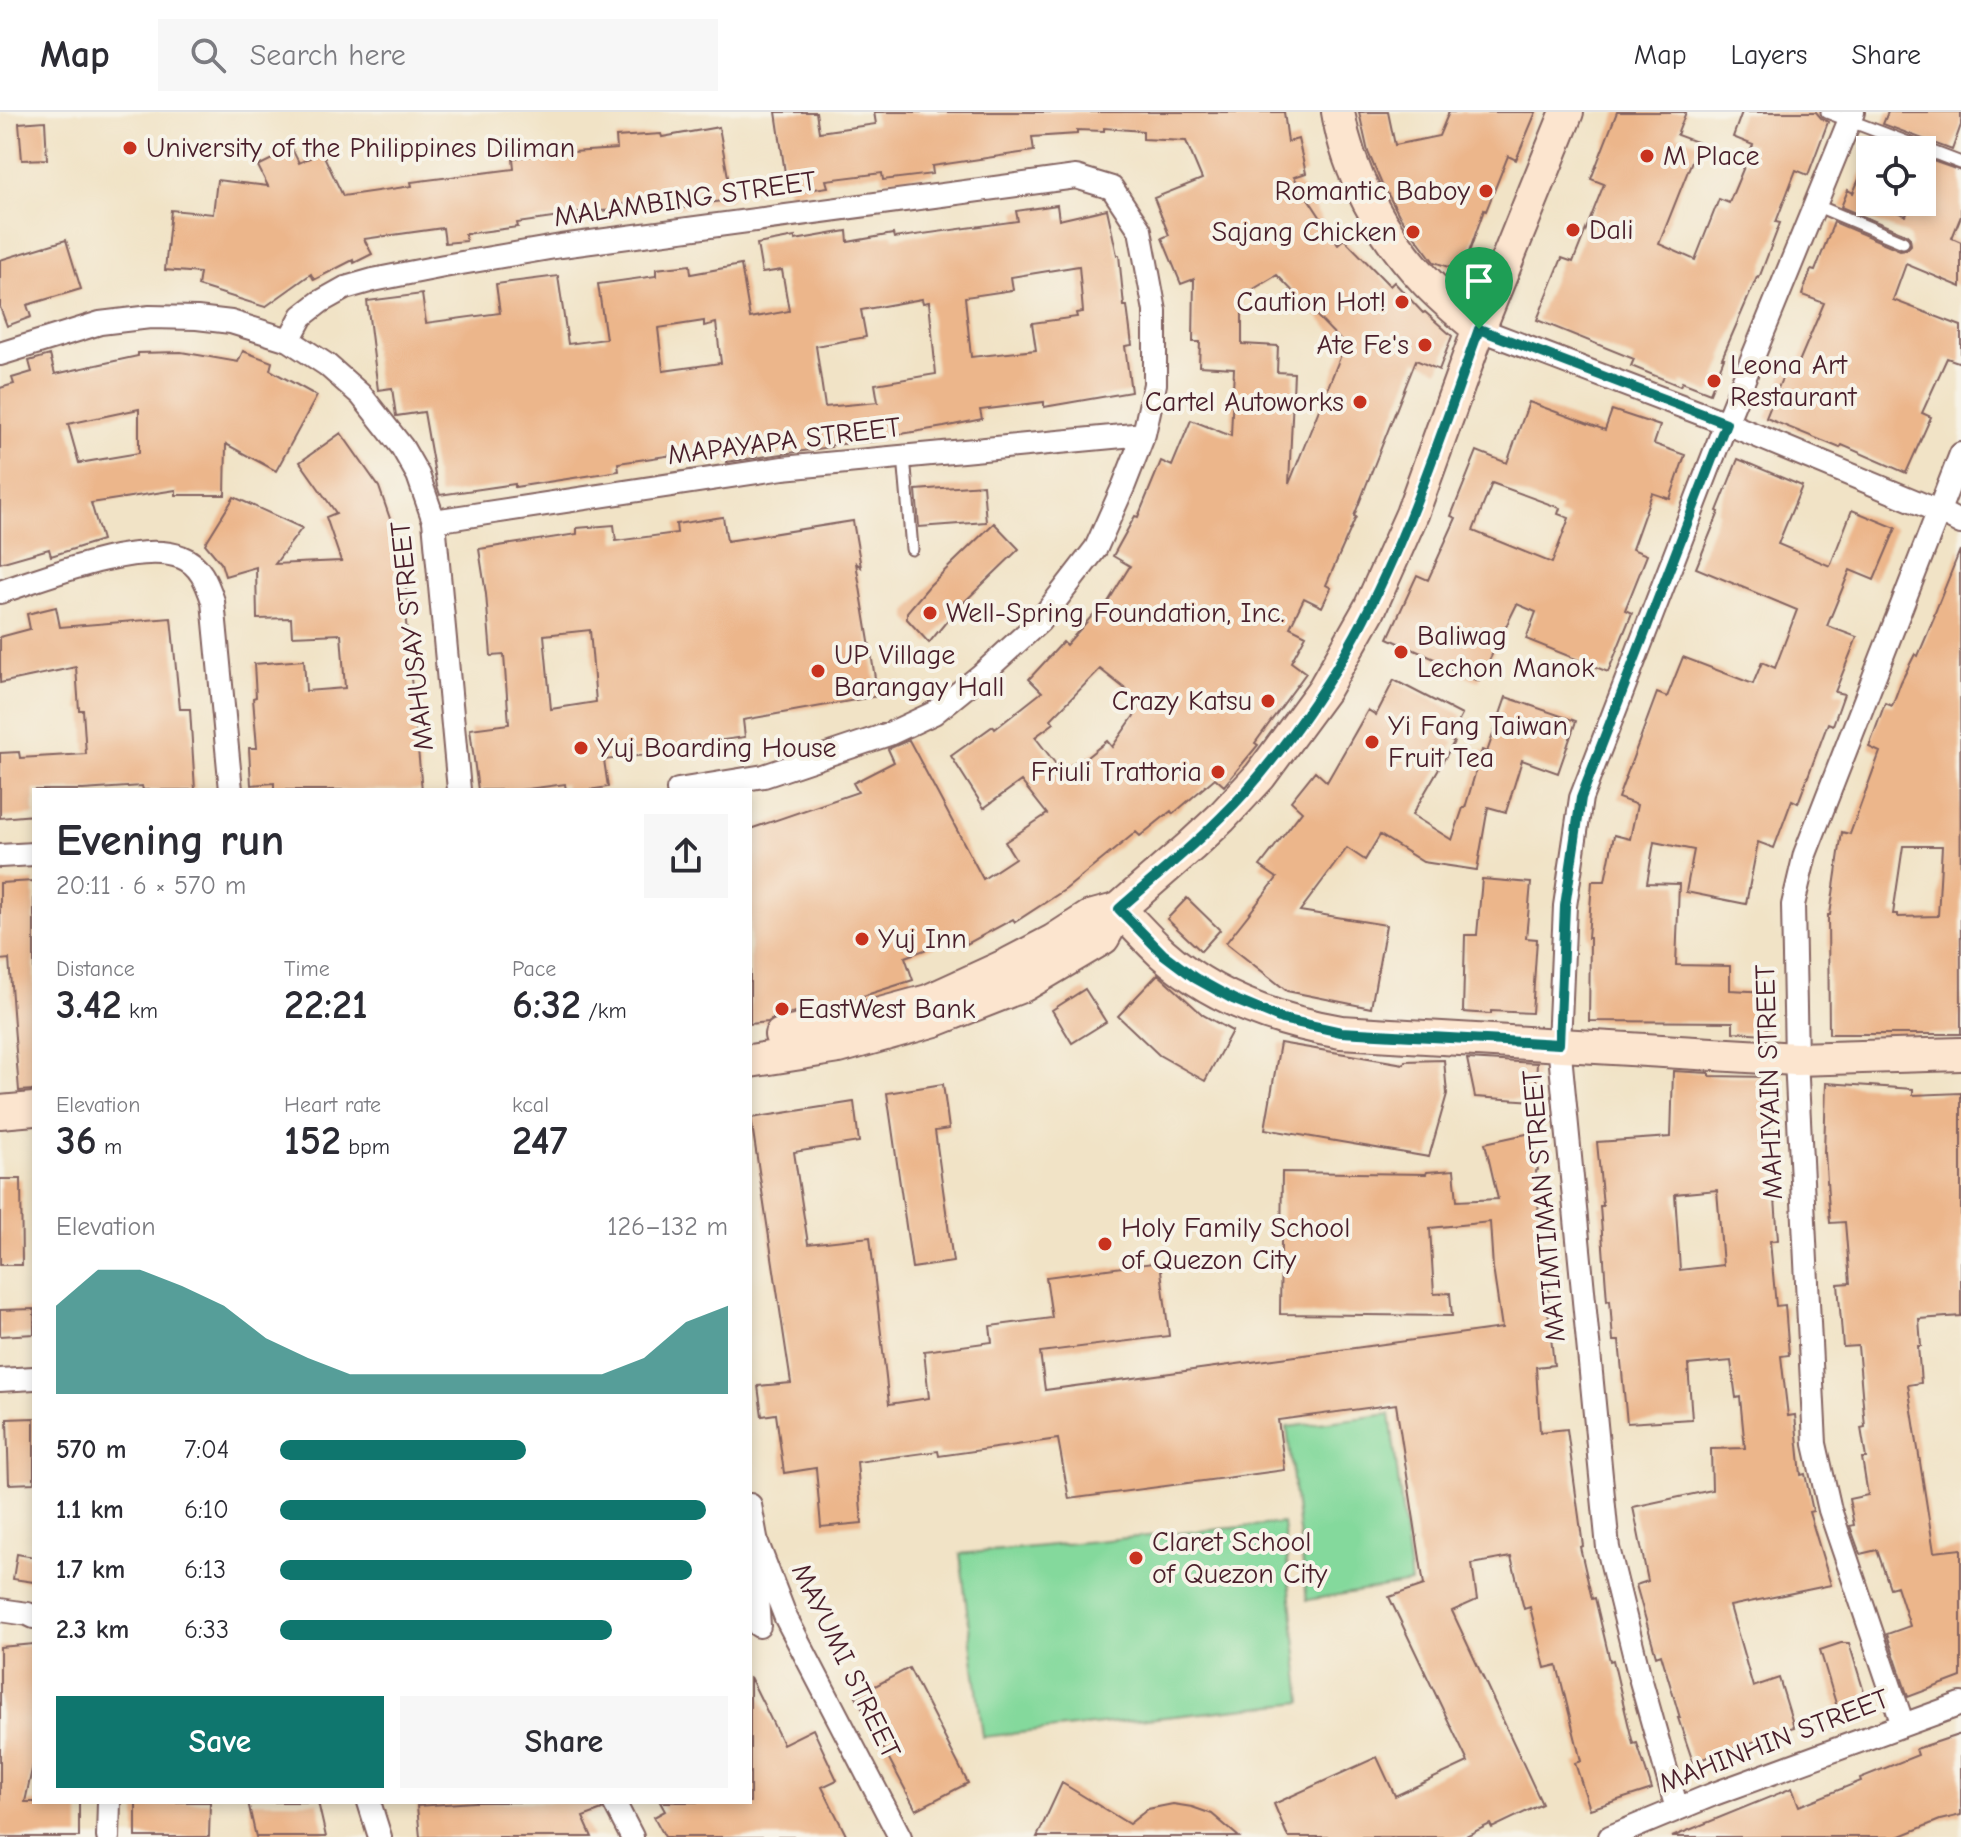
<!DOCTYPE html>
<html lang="en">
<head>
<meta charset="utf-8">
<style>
  body { margin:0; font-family:"Comic Neue",sans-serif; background:#f7f7f7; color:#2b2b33; height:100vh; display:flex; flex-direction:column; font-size:30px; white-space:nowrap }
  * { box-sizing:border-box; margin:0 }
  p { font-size:26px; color:#7c7c81 }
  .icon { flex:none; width:44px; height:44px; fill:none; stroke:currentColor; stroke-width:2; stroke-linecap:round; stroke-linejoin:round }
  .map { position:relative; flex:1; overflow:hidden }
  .details { position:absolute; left:32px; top:676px; width:720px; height:1016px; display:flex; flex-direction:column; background:#fff; border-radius:0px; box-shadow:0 4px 12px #0003 }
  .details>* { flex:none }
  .tools { position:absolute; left:1856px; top:24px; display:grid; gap:16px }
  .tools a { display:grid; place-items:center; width:80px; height:80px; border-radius:0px; background:#fff; box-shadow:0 4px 12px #0003; font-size:40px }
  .pin { position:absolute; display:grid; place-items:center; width:68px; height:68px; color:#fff; margin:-82px -34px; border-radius:50% 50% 50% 0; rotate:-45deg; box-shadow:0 0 8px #0007 }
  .pin .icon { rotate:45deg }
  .round { display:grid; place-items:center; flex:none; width:84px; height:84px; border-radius:0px; background:#f7f7f7 }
  .headline { display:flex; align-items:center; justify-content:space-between; height:136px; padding:0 24px }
  h1 { font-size:44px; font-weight:600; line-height:60px }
  .stats { display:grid; grid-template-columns:repeat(3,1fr); gap:12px; height:136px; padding:8px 24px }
  .stats div { display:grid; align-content:center }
  .stats b { font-size:40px; font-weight:600 }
  .stats small { font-size:22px; font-weight:400 }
  .stats p { font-size:22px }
  .chart { height:224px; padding:16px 24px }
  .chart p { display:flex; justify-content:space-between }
  .chart svg { width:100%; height:144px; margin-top:8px; fill:#0f766e; opacity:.7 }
  .action { display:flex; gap:16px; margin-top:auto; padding:16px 24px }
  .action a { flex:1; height:92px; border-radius:0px; background:#0f766e; color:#fff; font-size:32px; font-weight:600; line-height:92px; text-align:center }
  .action a+a { background:#f7f7f7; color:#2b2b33 }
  ul { padding:0 24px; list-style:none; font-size:26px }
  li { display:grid; grid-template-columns:128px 96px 1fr; align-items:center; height:60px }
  li i { height:20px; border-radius:10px; background:#0f766e }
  header { display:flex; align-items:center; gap:48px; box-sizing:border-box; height:112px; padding:0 40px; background:#fff; border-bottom:2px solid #e1e1e2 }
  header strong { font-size:38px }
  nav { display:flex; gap:44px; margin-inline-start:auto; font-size:28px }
  .search { width:560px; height:72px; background:#f7f7f7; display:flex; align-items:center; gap:20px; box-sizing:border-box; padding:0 28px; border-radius:0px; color:#7c7c81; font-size:30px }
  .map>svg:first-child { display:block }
  .green { fill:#84d99c; stroke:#677c64; stroke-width:2 }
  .building { fill:#ecb68b; fill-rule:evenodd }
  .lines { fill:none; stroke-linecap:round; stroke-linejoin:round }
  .lane-casing { stroke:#846461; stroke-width:15 }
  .street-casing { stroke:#846461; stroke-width:26 }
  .secondary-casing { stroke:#846461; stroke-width:36 }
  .lane { stroke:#fff; stroke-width:11 }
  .street { stroke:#fff; stroke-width:22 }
  .secondary { stroke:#fce5cf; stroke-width:32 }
  .route-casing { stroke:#fff; stroke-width:16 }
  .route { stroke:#0f766e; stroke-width:10 }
  .poi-dot { fill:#c8321e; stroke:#f7f3e8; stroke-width:3 }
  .labels { text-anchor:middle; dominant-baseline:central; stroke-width:8; stroke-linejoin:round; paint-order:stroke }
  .poi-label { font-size:28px; fill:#4a1f2b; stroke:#f7f3e8; text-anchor:start }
  .street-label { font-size:28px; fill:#4a1f2b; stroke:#f7f3e8 }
</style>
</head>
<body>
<header>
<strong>Map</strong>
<div class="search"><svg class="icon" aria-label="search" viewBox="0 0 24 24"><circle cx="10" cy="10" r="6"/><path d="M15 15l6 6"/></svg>Search here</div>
<nav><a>Map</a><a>Layers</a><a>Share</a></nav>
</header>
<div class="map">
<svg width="1961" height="1725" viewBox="0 0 1961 1725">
  <rect width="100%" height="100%" fill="#f7f3e8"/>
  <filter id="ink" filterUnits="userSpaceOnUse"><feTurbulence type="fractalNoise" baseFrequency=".0125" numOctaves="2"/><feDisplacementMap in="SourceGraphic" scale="16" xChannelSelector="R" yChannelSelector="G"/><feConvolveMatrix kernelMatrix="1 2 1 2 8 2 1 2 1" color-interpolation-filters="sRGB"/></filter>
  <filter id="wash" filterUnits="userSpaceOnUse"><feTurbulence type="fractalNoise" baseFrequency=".006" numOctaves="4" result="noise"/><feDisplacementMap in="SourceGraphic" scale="32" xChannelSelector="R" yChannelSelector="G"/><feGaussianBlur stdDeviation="1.8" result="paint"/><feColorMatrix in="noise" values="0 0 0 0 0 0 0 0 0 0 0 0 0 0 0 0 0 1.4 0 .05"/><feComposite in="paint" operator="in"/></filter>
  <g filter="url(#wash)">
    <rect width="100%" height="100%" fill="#f1e3c6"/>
    <path class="green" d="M1390 1302 1411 1471 1307 1488 1287 1315Z
      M1283 1411 1302 1590 983 1625 960 1442Z"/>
    <g id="blocks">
      <path class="building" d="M776 0H816L819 20 876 12 874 0H1284L1288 30 1298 27 1306 61 1294 65 1338 132 1344 127 1390 174 1394 170 1423 201 1425 200 1452 224 1439 258 1416 248 1354 404 1356 405 1326 473 1331 476 1322 495 1304 486 1290 515 1306 523 1291 550 1306 561 1255 631 1258 633 1224 674 1215 666 1173 702 1171 699 1140 724 1136 720 1066 777 1015 810 1013 807 967 832 963 824 905 845 913 868 863 884V886L777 904 768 910 750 912V717L858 680 853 671 894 650 888 637 909 628 983 767 1015 746 1005 730 1047 702 1021 669 984 696 951 644 993 614 995 617 1042 580 1029 567 1063 530 1066 533 1100 495 1103 498 1130 454 1113 444 1135 404 1138 405 1161 349 1172 354 1191 308 1231 324 1234 256 1199 254 1200 230H1193L1194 167 1181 172 1162 126 1169 123 1154 86 1202 67 1186 29 1143 27V19L1104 16V19L1077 18V22L1032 25 1034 39 932 54 933 62 883 68 882 61 826 68 828 75 788 81ZM1277 163 1345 233 1289 372 1294 261 1277 260 1278 234 1242 232V184ZM1100 557 1143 591 1112 635 1107 629 1077 653 1075 650 1062 660 1035 625 1054 611 1051 607Z
        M1359 0H1388L1395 33 1439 24 1449 0H1536L1516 48 1508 44 1486 99 1484 98 1462 160 1434 150 1399 103 1384 75H1383L1368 40Z
        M1617 0H1686L1677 23 1699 31 1659 132 1695 148 1719 87 1729 91 1753 33 1733 25 1742 0H1816L1821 6 1828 10 1808 63 1796 58 1776 110 1780 111 1759 166 1757 165 1722 246H1724L1710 281 1682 270 1680 274 1631 254 1634 247 1537 208 1562 146 1573 150 1604 72 1591 67Z
        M1888 0H1961V13L1952 38 1883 12Z
        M45 9 47 47 22 48 19 11Z
        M719 15 732 87 677 97 676 89 615 93 616 98 566 101 567 104 517 111 518 115 465 122 466 129 445 131 443 116 364 127 372 142 354 151 353 148 314 168 311 162 265 195 198 174 200 161 165 158 171 98 213 102 217 68 268 74 258 54 292 37 299 51 322 40 343 84 412 74 411 70 514 57 513 46 558 40V41L617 37 616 25 661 22 662 25Z
        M1876 28 1903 38H1872Z
        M1870 42V90H1874L1906 104 1912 90H1922V67L1930 48 1961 59V104L1952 126 1961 130V175L1906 152 1893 188 1961 214V251L1947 246 1922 301 1931 305 1906 361 1842 333 1840 336 1766 306 1787 254 1796 257 1824 191 1802 183 1811 158 1815 159 1834 110 1900 138 1907 137 1911 133 1910 126 1906 122 1841 95 1848 78 1853 81Z
        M1057 93 1059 108 1107 97 1117 143H1119L1124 194H1127L1132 233 1125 234 1131 280 1044 295V290L980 298 982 307 944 315 876 326V329L830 333 831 335 726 350 725 340 680 346V342L618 351 619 359 515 375V372L440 383 437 374 424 300 396 304 392 276 378 278 367 189 422 182 426 211 500 201 496 172 558 164 568 232 606 227 598 172 656 164V157L690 153 691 162 741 153 750 206 789 199 782 158 762 161 757 132 795 125V128L847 119 848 130 893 122 894 126 1018 109 1016 99ZM1079 154 1083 200 1076 201 1077 205 1032 211 1036 238 971 245 965 185 1013 178 1011 165ZM922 187 923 191 929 190 936 262 875 272 878 290 825 295 816 234 866 225 861 198ZM704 209V214L716 211 721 251 663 259 658 216Z
        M66 128 81 177 27 193 31 205 7 214 0 195V148Z
        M243 239 272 250 270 258 317 284 276 359 226 332 225 383H176V378L91 391 102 428 51 444 49 437 0 451V276L14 272 12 266 32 260 29 249 50 243 55 262 138 244V241L181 240 238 250ZM139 297V341L79 351 68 312Z
        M1529 290 1605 318 1612 298 1660 314 1654 332 1685 343 1670 387 1652 381 1632 437 1647 443 1625 498 1632 501 1608 560 1526 527 1536 500 1517 492 1479 569 1451 559 1452 555 1388 526 1417 463 1428 468 1456 406 1451 404 1477 339 1507 351ZM1492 371 1560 396 1558 402 1569 406 1552 451 1473 419Z
        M341 321 379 375 403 444 408 498 405 499 411 566 422 678H274V671L251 673 249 636H257L253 586 256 585 254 552 304 548 306 579 345 576 341 522 292 524 291 506 257 507 256 455 225 464 221 451 205 432 234 385 302 416 275 452 341 449 326 405 336 401 300 350Z
        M1738 347 1802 374 1778 432 1830 454 1852 398 1896 416 1874 468 1850 458 1827 514 1857 525 1835 580 1844 582 1833 613 1828 611 1798 691 1792 688 1774 736 1758 730 1746 792 1686 780 1694 738 1654 730 1647 771 1679 772 1676 853 1730 854V878L1769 880 1767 922 1733 920V910L1589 909 1590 826H1588L1592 769H1605L1614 723 1630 727 1637 693 1618 686 1657 581 1667 585 1683 545 1753 572 1762 550 1775 556 1797 498 1696 456 1719 400 1717 399Z
        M983 373 986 410 919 415 916 378Z
        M723 405 727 429 853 409 861 455 856 451 878 584 743 608 745 625 701 631 702 634 653 639V642L604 648 608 675 589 678H566L565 672 520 678H478L470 617 509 612 504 543 491 544 486 482 479 437 577 422V416L614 413 616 429 677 421 676 412ZM590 518 596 590 551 597 544 523Z
        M994 411 1019 437 955 499 929 531 907 507V500L930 473Z
        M1960 438 1961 922H1829L1828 803H1830L1842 720 1850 722 1880 640 1869 635 1885 591 1892 594 1901 570 1915 542 1918 544 1935 504 1934 503ZM1903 734H1942L1938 804 1898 805V802H1893Z
        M56 495 60 515 171 506 180 597H190L195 678H143L142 674 83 678H34V703L0 706V641L19 640 20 646 86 642 83 598H79L76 555 0 571V525L30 517 27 502Z
        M1394 568 1462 603 1449 628 1454 630 1412 703 1452 728 1463 696H1465L1482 638 1487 640 1506 585 1576 609 1558 661 1522 648 1506 700 1488 695 1477 758 1423 750 1380 723 1365 748 1347 736 1300 799 1386 813 1371 896 1287 879 1226 831 1277 766 1260 754 1302 699 1291 689 1315 659 1327 670 1368 598 1376 603Z
        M1482 767 1531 771 1526 826 1537 827 1532 901 1491 899V902L1463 900 1465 823H1477Z
        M34 769V978L19 979 9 847 0 848V771Z
        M1187 786 1220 818 1201 839 1167 807Z
        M1158 862 1203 903 1232 919 1205 969 1159 943 1118 904Z
        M1085 877 1106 910 1072 931 1052 898Z
        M1280 931 1404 952 1405 949 1444 948 1447 982 1429 1045 1265 1017Z
        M1467 947 1537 951 1535 989 1475 985Z
        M1673 959 1709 961V964L1770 965 1769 1003 1778 1128 1770 1129 1776 1194 1785 1193 1789 1243 1781 1244 1788 1304 1795 1303 1801 1363 1805 1362 1813 1399 1809 1400 1831 1473 1730 1494 1753 1575 1779 1566 1794 1615 1768 1622 1769 1625 1693 1650 1678 1606H1680L1661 1542 1656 1544 1636 1473 1648 1469 1633 1395 1712 1378 1711 1337 1745 1336 1740 1285 1736 1286 1731 1249 1688 1253 1692 1307 1627 1311 1619 1229H1613L1610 1188 1607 1189 1600 1094H1603L1597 1030 1671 1025ZM1717 1078 1723 1153 1680 1158 1675 1082Z
        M1826 971 1913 977V983L1961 981V1204L1919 1207 1921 1234H1918L1921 1271 1908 1273 1934 1440 1961 1437V1565L1908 1585 1887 1522 1910 1514 1897 1474 1890 1476 1877 1438 1860 1442 1850 1414 1854 1413 1849 1387 1868 1383 1862 1346H1866L1861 1316 1865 1315 1858 1234 1843 1235 1838 1172 1850 1171 1845 1110 1830 1111 1825 1041H1824Z
        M943 972 949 1017 935 1019 953 1150 912 1156 887 981Z
        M854 990 859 1030 794 1040 808 1132 870 1125 889 1292 929 1286 924 1239 992 1230 990 1214 1052 1206 1046 1165 1160 1150 1169 1224 1040 1240 1045 1278 1502 1216 1493 1156 1490 1110 1430 1116 1434 1182 1450 1181 1452 1204 1280 1202 1282 1060 1426 1062 1427 1060 1454 1058 1457 1089 1498 1087 1485 1031 1531 1021 1538 1058 1536 1059 1542 1149H1544L1550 1187 1547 1188 1554 1253 1536 1255 1540 1320 1567 1317 1583 1434 1580 1435 1592 1487 1595 1486 1610 1549 1613 1548 1633 1632 1637 1631 1652 1677 1590 1697 1575 1651 1581 1649 1557 1553 1545 1556 1530 1495 1524 1497 1511 1445 1472 1452 1477 1488 1452 1499 1542 1692 1492 1716 1490 1712 1464 1725H1288L1274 1692 1377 1645 1395 1684 1468 1650 1389 1485 1424 1473 1396 1292 1278 1308 1285 1358 1069 1387 1058 1327 939 1344 938 1339 857 1350 862 1411 821 1415 816 1356 784 1361 776 1302 762 1304 758 1274 791 1271 751 1006Z
        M0 1067H21L22 1153H0Z
        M34 1197V1222L0 1224V1198Z
        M34 1306V1371L9 1372 7 1307Z
        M17 1442 34 1445V1470L13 1467Z
        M1841 1531H1849L1869 1596 1840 1605 1820 1538Z
        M34 1532V1648L25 1690H79V1725H0V1535Z
        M909 1556 968 1671 916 1698 856 1584Z
        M750 1565 783 1632 813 1617 837 1668 822 1675 847 1725H665L654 1705 665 1699 660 1690H750Z
        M1961 1622V1703L1940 1708 1898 1725H1672L1792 1676 1799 1694 1861 1669 1860 1666 1918 1643 1916 1637Z
        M1062 1671 1129 1712 1148 1697 1173 1692 1192 1695 1212 1702 1239 1725H1037Z
        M136 1690H210L209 1725H136Z
        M248 1690H318L326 1725H256Z
        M474 1690H600L602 1698 583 1705 592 1725H420L417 1694Z"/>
    </g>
  </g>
  <g filter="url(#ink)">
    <use href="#blocks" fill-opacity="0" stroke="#846461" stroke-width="2"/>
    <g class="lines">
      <defs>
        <path id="lane" d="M1827 0 1961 51
          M1815 93 1903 130
          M904 344 912 437"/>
        <path id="street" d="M1479 217 1726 311 1938 399 1961 411
          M289 228 302 204 320 190 345 176 373 168 444 154 561 134 1076 65 1112 76 1140 118 1155 199V272L1144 322 1124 373 1096 436 1039 510 981 563 934 601 889 622 764 664 678 678
          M0 242 100 211 150 205 197 206 231 210 289 228 327 253 361 283 402 335 418 363 434 409 459 678
          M434 409 783 356 1144 322
          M0 480C43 466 139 428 181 445 200 452 207 471 213 489L231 678
          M0 744 34 742
          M0 1268 34 1266
          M750 1393 757 1431 786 1506 900 1725
          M754 1443 759 1514
          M0 1498 28 1502 34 1505
          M1903 1613 1830 1398 1815 1332 1796 947 1793 793 1805 742 1961 342
          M369 1690 380 1725
          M614 1690 632 1725
          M1677 1697 1639 1562 1608 1436 1559 932 1565 794 1581 686 1726 311 1853 0
          M108 1725 109 1690
          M1610 1725 1714 1682 1961 1592"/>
        <path id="secondary" d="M1338 0C1348 62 1381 121 1424 167 1440 185 1460 201 1479 217
          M1119 797C1133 811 1147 827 1162 841 1211 885 1277 909 1341 920L1796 947 1961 942
          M781 923 873 904 928 889 1009 852 1053 829 1090 805 1119 797
          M750 949 839 935 935 908 1024 873 1103 826 1119 797 1191 734 1221 706 1260 664 1324 577 1370 496 1412 402 1479 217 1567 0
          M0 1000 34 997"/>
      </defs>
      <use href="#lane" class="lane-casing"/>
      <use href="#street" class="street-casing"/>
      <use href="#secondary" class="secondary-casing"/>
      <use href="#lane" class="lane"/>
      <use href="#street" class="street"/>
      <use href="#secondary" class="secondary"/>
    </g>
  </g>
  <g class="lines" filter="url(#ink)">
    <defs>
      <path id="route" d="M1479 217 1726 311 1581 686 1565 794 1559 932 1341 920 1282 907 1233 887 1195 866 1163 842 1119 797C1168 754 1219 713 1260 663 1296 619 1329 572 1356 522 1408 425 1442 320 1479 217Z"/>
    </defs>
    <use href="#route" class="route-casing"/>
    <use href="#route" class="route"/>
  </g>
  <g class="poi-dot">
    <circle cx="130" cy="36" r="8"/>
    <circle cx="1647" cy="44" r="8"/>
    <circle cx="1486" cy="79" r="8"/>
    <circle cx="1573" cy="118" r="8"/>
    <circle cx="1413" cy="120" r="8"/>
    <circle cx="1402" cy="190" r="8"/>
    <circle cx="1425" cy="233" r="8"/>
    <circle cx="1714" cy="269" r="8"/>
    <circle cx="1360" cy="290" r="8"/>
    <circle cx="930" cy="501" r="8"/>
    <circle cx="1401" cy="540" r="8"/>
    <circle cx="818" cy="559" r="8"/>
    <circle cx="1268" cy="589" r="8"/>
    <circle cx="1372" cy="630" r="8"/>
    <circle cx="581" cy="636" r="8"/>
    <circle cx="1218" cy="660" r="8"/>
    <circle cx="862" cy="827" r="8"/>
    <circle cx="782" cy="897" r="8"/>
    <circle cx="1105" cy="1132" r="8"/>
    <circle cx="1136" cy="1446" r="8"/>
  </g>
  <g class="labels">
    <g class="poi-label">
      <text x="146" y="36">University of the Philippines Diliman</text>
      <text x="1663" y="44">M Place</text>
      <text x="1470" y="79" text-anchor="end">Romantic Baboy</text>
      <text x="1589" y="118">Dali</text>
      <text x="1397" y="120" text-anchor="end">Sajang Chicken</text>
      <text x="1386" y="190" text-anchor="end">Caution Hot!</text>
      <text x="1409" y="233" text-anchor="end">Ate Fe's</text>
      <text x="1730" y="253">Leona Art<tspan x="1730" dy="32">Restaurant</tspan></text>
      <text x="1344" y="290" text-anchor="end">Cartel Autoworks</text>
      <text x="946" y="501">Well-Spring Foundation, Inc.</text>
      <text x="1417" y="524">Baliwag<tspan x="1417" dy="32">Lechon Manok</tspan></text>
      <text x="834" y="543">UP Village<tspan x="834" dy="32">Barangay Hall</tspan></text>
      <text x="1252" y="589" text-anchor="end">Crazy Katsu</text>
      <text x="1388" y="614">Yi Fang Taiwan<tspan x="1388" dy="32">Fruit Tea</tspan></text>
      <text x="597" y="636">Yuj Boarding House</text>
      <text x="1202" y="660" text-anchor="end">Friuli Trattoria</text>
      <text x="878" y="827">Yuj Inn</text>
      <text x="798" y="897">EastWest Bank</text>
      <text x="1121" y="1116">Holy Family School<tspan x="1121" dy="32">of Quezon City</tspan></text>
      <text x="1152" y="1430">Claret School<tspan x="1152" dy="32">of Quezon City</tspan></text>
    </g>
    <g class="street-label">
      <text transform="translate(685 87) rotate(-8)">MALAMBING STREET</text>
      <text transform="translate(784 329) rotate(-7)">MAPAYAPA STREET</text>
      <text transform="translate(412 524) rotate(-96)">MAHUSAY STREET</text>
      <text transform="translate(1769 970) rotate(-92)">MAHIYAIN STREET</text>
      <text transform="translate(1544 1094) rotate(-95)">MATIMTIMAN STREET</text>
      <text transform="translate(846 1549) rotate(64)">MAYUMI STREET</text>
      <text transform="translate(1774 1629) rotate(-21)">MAHINHIN STREET</text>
    </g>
  </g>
</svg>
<div class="tools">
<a><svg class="icon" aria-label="locate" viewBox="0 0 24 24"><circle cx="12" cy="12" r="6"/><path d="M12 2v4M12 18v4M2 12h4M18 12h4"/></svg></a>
</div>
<div class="pin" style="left:1479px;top:217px;background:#1e9e55"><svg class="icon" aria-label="arrive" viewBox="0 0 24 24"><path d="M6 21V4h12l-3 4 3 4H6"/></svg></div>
<section class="details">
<div class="headline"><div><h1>Evening run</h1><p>20:11 · 6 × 570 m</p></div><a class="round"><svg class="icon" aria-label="share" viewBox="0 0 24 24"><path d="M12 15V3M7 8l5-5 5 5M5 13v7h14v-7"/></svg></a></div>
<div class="stats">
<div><p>Distance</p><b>3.42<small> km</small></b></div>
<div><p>Time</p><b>22:21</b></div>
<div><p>Pace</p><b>6:32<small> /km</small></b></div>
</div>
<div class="stats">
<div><p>Elevation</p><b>36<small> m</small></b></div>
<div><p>Heart rate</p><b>152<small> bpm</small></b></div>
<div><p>kcal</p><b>247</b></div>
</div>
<div class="chart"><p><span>Elevation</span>126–132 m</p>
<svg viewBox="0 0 160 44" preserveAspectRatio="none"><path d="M0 44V17L10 6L20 6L30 11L40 17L50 27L60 33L70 38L80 38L90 38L100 38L110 38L120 38L130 38L140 33L150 22L160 17V44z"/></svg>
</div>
<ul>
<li><b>570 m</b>7:04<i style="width:55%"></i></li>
<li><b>1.1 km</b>6:10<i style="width:95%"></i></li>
<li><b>1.7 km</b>6:13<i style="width:92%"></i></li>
<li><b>2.3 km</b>6:33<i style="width:74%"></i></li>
</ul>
<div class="action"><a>Save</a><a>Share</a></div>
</section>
</div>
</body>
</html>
